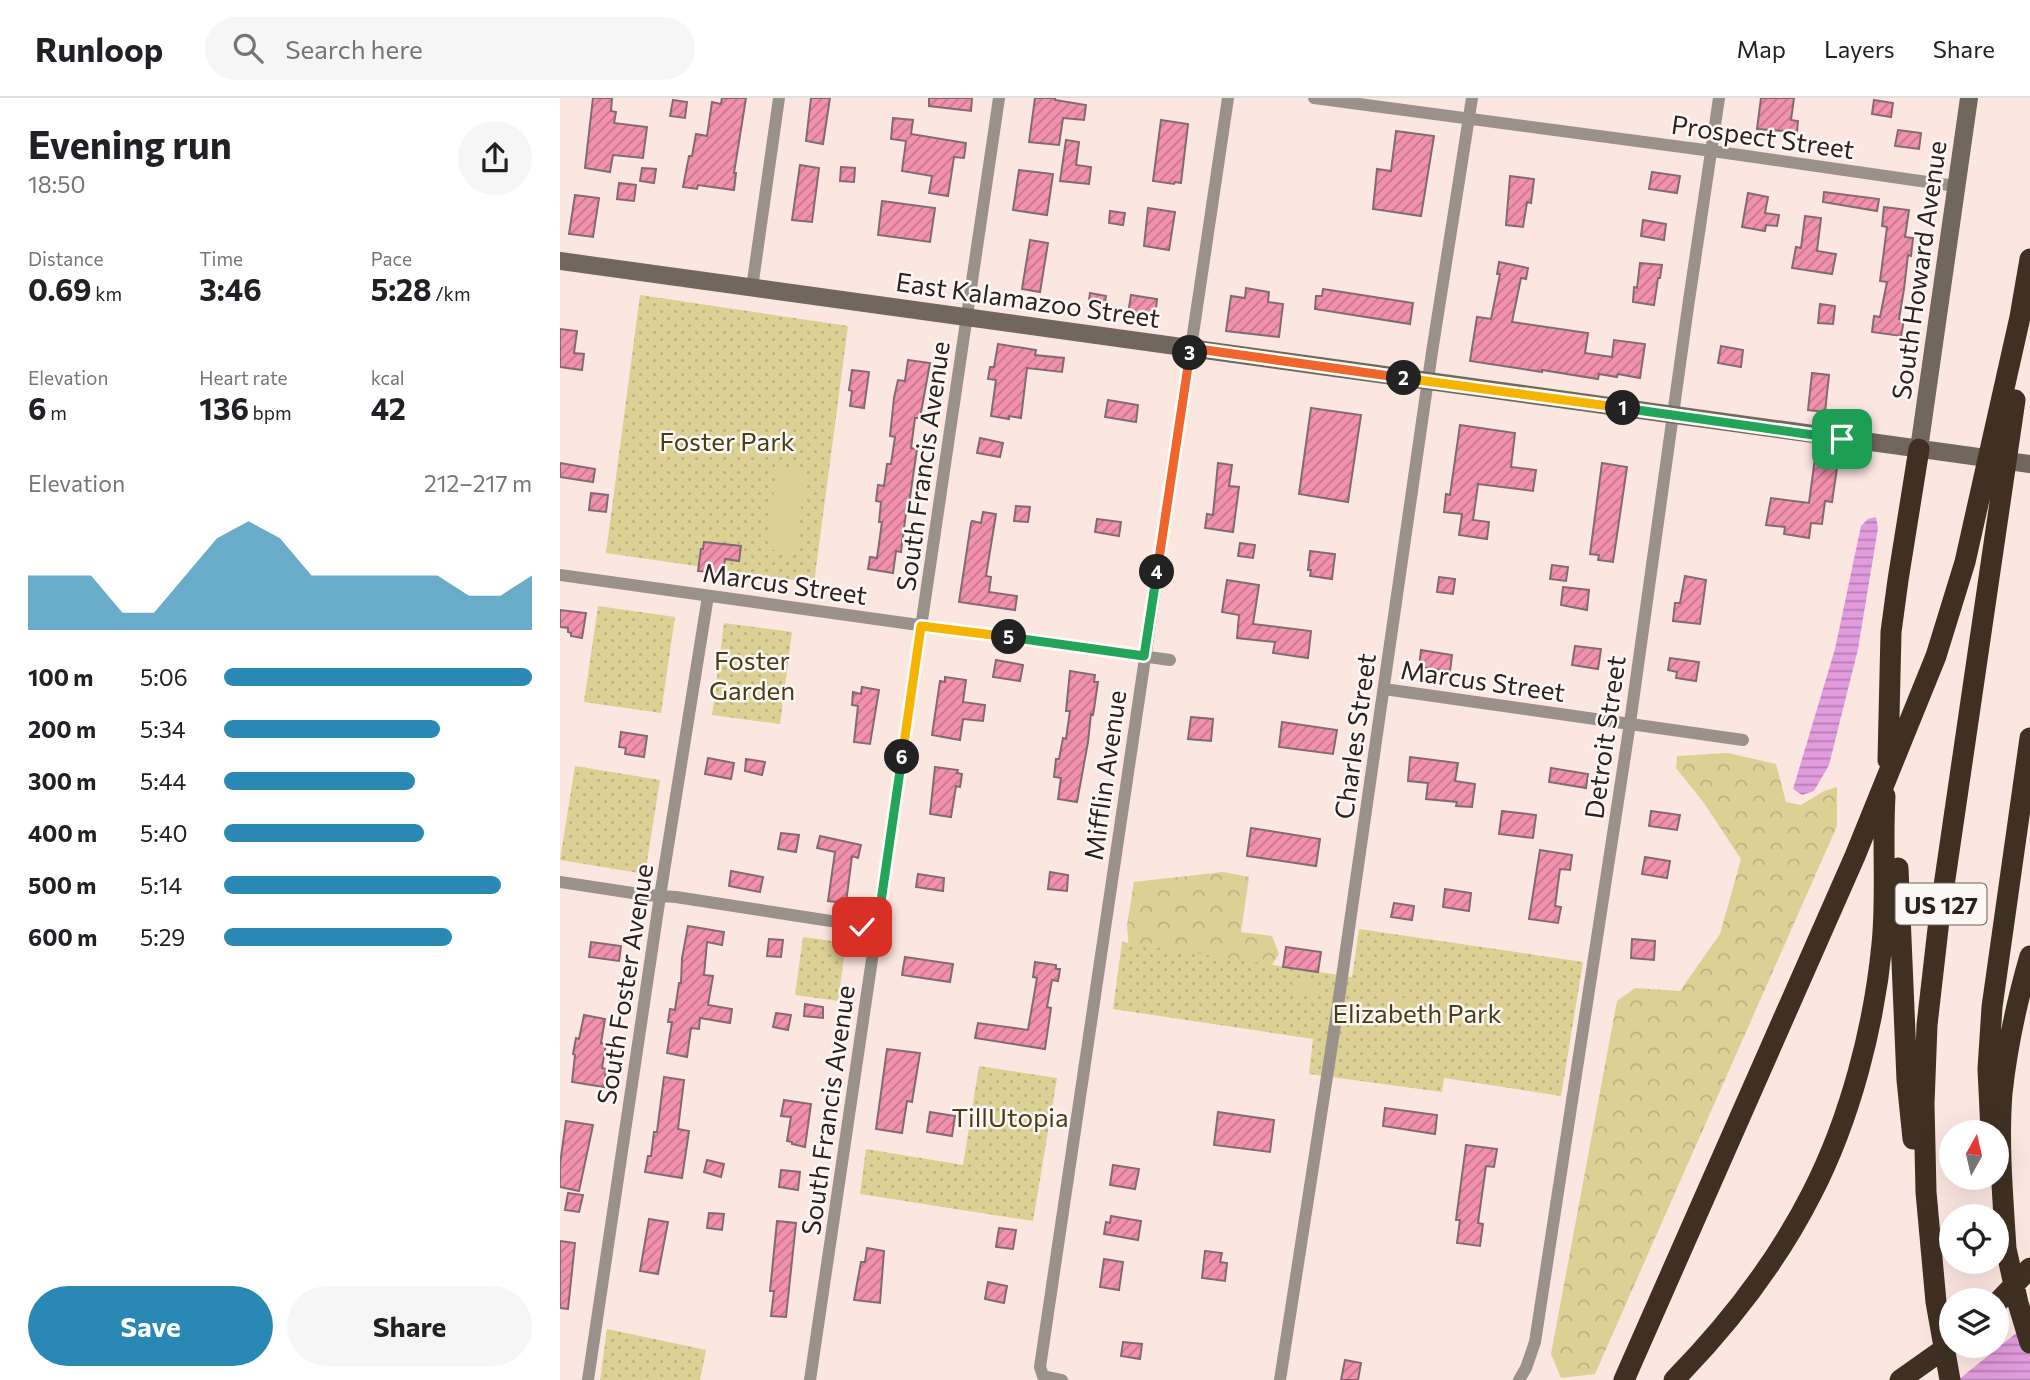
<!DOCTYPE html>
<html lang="en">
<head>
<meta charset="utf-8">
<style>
  body { margin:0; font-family:Commissioner,sans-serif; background:#f6f6f6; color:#202124; height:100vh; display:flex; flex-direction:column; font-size:26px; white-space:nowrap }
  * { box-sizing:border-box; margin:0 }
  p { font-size:23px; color:#757577 }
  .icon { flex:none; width:38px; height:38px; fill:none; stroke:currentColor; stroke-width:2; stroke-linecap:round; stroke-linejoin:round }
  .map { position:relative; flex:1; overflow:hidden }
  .sheet { display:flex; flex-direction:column; background:#fff; width:560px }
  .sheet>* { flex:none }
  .needle { width:46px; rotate:8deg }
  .fabs { position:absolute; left:1379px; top:1022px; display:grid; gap:14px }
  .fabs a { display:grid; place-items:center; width:70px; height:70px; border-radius:50%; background:#fff; box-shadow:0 7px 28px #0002; font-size:35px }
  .pin { position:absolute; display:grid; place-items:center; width:60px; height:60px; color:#fff; margin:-30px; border-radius:14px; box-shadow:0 4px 10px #0006 }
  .km { position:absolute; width:35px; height:35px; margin:-18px; border-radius:50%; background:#222; color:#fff; font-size:19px; line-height:35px; text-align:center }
  .round { display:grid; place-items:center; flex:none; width:74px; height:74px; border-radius:37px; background:#f6f6f6 }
  .headline { display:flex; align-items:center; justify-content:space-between; height:119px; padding:0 28px }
  h1 { font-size:38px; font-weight:700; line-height:52px }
  .stats { display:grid; grid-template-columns:repeat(3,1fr); gap:10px; height:119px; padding:7px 28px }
  .stats div { display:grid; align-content:center }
  .stats b { font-size:30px; font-weight:700 }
  .stats small { font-size:19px; font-weight:400 }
  .stats p { font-size:19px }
  .chart { height:196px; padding:14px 28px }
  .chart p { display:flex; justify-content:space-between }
  .chart svg { width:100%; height:126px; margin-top:7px; fill:#2a89b4; opacity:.7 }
  .cta { display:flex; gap:14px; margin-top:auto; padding:14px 28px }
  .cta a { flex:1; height:80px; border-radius:42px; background:#2a89b4; color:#fff; font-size:28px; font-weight:700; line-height:80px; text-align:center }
  .cta a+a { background:#f6f6f6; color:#202124 }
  ul { padding:0 28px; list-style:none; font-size:23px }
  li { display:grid; grid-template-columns:112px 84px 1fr; align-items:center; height:52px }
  li i { height:18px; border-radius:9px; background:#2a89b4 }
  header { display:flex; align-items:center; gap:42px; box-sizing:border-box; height:98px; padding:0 35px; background:#fff; border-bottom:2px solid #e0e0e0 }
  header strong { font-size:33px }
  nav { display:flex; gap:38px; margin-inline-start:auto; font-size:24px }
  .search { width:490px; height:63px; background:#f6f6f6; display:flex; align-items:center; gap:18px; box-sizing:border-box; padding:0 24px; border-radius:38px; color:#757577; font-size:26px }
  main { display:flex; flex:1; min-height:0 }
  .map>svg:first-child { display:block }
  .forest { fill:url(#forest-crowns) }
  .park { fill:url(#park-dots) }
  .pitch { fill:#dcd095 }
  .water { fill:url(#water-rules) }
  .building { fill:url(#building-hatch); stroke:#826a70; stroke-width:2 }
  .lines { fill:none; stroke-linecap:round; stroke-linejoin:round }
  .street { stroke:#99918a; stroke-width:12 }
  .secondary { stroke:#72675c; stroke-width:18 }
  .highway { stroke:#3f3022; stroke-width:21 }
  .split-1-casing { stroke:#fff; stroke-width:14 }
  .split-2-casing { stroke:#fff; stroke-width:14 }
  .split-3-casing { stroke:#fff; stroke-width:14 }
  .split-4-casing { stroke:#fff; stroke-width:14 }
  .split-5-casing { stroke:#fff; stroke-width:14 }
  .split-6-casing { stroke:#fff; stroke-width:14 }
  .split-7-casing { stroke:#fff; stroke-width:14 }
  .split-1 { stroke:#22a559; stroke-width:9 }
  .split-2 { stroke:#f5b400; stroke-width:9 }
  .split-3 { stroke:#f0652b; stroke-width:9 }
  .split-4 { stroke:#f0652b; stroke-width:9 }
  .split-5 { stroke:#22a559; stroke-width:9 }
  .split-6 { stroke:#f5b400; stroke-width:9 }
  .split-7 { stroke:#22a559; stroke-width:9 }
  .labels { text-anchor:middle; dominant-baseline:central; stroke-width:5; stroke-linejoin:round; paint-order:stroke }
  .shield { fill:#fdf7f6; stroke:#6a6160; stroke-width:2 }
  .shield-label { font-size:24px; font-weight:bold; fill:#2b211f }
  .street-label { font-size:26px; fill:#2b211f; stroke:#fdf7f6 }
  .park-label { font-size:26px; fill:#463e14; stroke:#fdf7f6 }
</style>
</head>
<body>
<header>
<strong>Runloop</strong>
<div class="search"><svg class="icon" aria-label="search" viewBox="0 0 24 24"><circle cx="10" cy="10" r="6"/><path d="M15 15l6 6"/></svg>Search here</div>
<nav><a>Map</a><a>Layers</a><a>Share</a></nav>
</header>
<main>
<section class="sheet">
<div class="headline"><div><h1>Evening run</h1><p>18:50</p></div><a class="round"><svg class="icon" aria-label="share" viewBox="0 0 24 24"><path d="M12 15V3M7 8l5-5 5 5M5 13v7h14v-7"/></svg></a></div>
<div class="stats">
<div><p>Distance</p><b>0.69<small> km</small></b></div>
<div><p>Time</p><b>3:46</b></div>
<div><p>Pace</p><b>5:28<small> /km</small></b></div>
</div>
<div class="stats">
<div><p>Elevation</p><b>6<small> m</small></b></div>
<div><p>Heart rate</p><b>136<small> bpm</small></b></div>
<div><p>kcal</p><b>42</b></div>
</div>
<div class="chart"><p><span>Elevation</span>212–217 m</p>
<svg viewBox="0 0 160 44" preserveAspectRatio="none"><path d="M0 44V25L10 25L20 25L30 38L40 38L50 25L60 12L70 6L80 12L90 25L100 25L110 25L120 25L130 25L140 32L150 32L160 25V44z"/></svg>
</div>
<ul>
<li><b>100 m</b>5:06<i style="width:100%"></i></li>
<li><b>200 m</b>5:34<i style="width:70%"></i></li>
<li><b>300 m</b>5:44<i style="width:62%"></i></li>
<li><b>400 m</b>5:40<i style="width:65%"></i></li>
<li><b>500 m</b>5:14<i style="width:90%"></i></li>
<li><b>600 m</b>5:29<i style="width:74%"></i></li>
</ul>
<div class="cta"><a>Save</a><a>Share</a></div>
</section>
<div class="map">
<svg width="1470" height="1282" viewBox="0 0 1470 1282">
  <defs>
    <pattern id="forest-crowns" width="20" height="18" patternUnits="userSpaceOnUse" patternTransform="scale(1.75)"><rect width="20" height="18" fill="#dcd095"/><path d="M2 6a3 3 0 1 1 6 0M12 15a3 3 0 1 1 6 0" fill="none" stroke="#bdb280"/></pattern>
    <pattern id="park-dots" width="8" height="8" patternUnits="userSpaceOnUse" patternTransform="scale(1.75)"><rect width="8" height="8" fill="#dcd095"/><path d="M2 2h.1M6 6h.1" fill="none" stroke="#bdb280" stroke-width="1.8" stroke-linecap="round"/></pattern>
    <pattern id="water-rules" width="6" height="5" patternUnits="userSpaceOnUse" patternTransform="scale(1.75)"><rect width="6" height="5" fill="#e29bdd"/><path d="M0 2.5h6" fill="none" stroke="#b77eb3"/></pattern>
    <pattern id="building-hatch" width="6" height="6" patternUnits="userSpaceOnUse" patternTransform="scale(1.75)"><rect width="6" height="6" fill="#f291ae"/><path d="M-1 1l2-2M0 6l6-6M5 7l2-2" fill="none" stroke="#c4768d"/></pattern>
  </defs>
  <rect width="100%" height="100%" fill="#fce6e0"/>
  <path class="forest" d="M1168 655 1216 666 1226 704 1241 707 1264 693 1277 689V728L1035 1276 1001 1280 991 1256 1057 903 1075 890 1120 893 1160 836 1181 761 1144 705 1116 670 1117 658Z
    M663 774 689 779 681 834 712 838 719 856 704 879 571 878 567 827 574 784Z"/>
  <path class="park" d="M80 197 288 228 254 485 46 455Z
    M38 508 115 519 101 615 24 604Z
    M164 525 232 534 220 626 152 617Z
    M15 668 100 682 85 776 0 762Z
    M799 831 1023 864 1001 998 884 980 882 994 749 976 753 941 553 911 562 844 792 879Z
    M243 839 286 845 278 903 235 897Z
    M419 968 497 980 473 1123 300 1096 306 1051 403 1067Z
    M47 1231 146 1252 140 1282H40Z"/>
  <path class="pitch" d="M217 368 246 372 235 455 207 451Z
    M733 880 757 883 754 894 749 898H739L732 890Z
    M825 897 856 902 853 911 848 915 836 916 826 907Z"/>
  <path class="water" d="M1316 419 1318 430 1298 551 1269 667 1254 693 1242 697 1233 691 1275 551 1301 428 1308 421Z
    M1470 1224V1282H1398Z"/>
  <path class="building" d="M33 0H52L51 13 56 14 54 25 87 29 83 60 53 57 50 74 25 70Z
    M162 0H186L174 75H176L174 92 138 87 137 91 123 89 129 58H132L136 36 147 38 152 4 161 6Z
    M251 0H270L263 46 246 43Z
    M369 0H412L411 13 369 8Z
    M475 0H495V2L526 7 524 22 503 20 499 47 469 44Z
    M1201 0H1234L1231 22 1238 23 1237 34 1197 31Z
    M113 2 127 4 125 20 110 18Z
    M1314 2 1333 5 1331 19 1312 16Z
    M333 20 353 22 351 36 406 45 404 60 394 59 388 98 369 95 372 78 342 73 346 43 331 41Z
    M601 22 628 26 621 85 615 84 614 86 593 83Z
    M1338 32 1361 35 1359 51 1335 48Z
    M836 33 874 38 861 118 813 111 817 71 831 73Z
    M506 42 519 44 516 67 531 69 529 86 500 83Z
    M240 67 259 70 252 124 232 122Z
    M281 69 295 70 294 84 280 83Z
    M82 70 96 71 94 85 80 83Z
    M459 72 493 76 487 117 453 112Z
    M1092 74 1120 78 1117 95 1089 91Z
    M950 78 974 81 971 105 967 104 963 129 946 127Z
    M59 85 76 87 74 103 57 101Z
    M1264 94 1319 101 1317 113 1263 104Z
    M1188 95 1208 99 1205 115 1219 117 1217 128 1206 127 1205 133 1182 129Z
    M15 97 39 100 33 139 9 136Z
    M322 103 375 110 370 144 318 137Z
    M1324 109 1349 112 1345 139 1353 140 1351 158 1348 157 1344 191 1339 221 1344 222 1341 238 1312 234 1314 218 1320 219 1327 184 1320 183 1327 129 1322 128Z
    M588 110 615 114 609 152 584 148Z
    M550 113 565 115 563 127 549 125Z
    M1245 118 1261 120 1257 153 1276 156 1272 176 1232 170 1236 149 1241 150Z
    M1083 122 1106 126 1104 142 1081 138Z
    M470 142 488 145 480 194 462 191Z
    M939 164 968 170 966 181 961 180 952 224 1028 235 1025 255 1052 259 1054 242 1085 246 1080 280 1058 276 1057 279 1039 276 1038 281 982 272V274L910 263 917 219 931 221 940 176H937Z
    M1080 165 1102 167 1100 180H1098L1094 207 1073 204 1074 189 1077 190Z
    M686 190 709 194 708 204 723 206 719 239 666 233 671 198 685 200Z
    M763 191 853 205 850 226 755 211 756 198H762Z
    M530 195 546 198 544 212 528 210Z
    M571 197 597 201 595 220 568 216Z
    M1260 206 1275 208 1273 226 1258 225Z
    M0 231 17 233 14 255 24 256 22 272 0 269Z
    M438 246 476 252 475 257 504 260 502 274 467 270 461 320 449 318V321L431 318 436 282 428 281 430 269H434Z
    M1161 248 1183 252 1181 269 1158 265Z
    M348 262 370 265 360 320H355L351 350 357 351 352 385 349 407H347L341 454 336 453 333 475 308 471 310 459 317 460 322 424H319L321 404 316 403 318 387 324 388 327 366H331L335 339 330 338 334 300 338 282 345 283Z
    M292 272 309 274 304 310 290 308 292 293 289 292Z
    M1252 275 1269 277 1265 314 1248 312Z
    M548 302 578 307 576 324 545 319Z
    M751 310 801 317 788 404 739 396Z
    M900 327 955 335 951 369 976 372 973 393 918 386 913 422 929 424 927 441 899 437 902 416 884 414 886 396 890 397Z
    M420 340 443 345 440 359 417 355Z
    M1255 360 1278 363 1272 404 1265 403 1262 426 1251 425 1249 440 1224 436 1225 429 1206 427 1211 400 1249 405Z
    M0 365 35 371 33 384 0 379Z
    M658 365 672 367 669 388 679 389 673 434 645 430 647 416 653 417Z
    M1042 365 1067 369 1053 464 1038 462 1039 457 1030 456Z
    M31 395 48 397 46 414 29 412Z
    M456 408 470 409 468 424 454 423Z
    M423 414 436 416 426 478 431 479 429 494 457 498 455 512 399 504 411 425 412 423 421 425Z
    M537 421 561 424 559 438 535 434Z
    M144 444 181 448 179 463 165 461 163 476 138 473 141 451H143Z
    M680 445 695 447 693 460 678 458Z
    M750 453 775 456 772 481 750 478 751 472H748Z
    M992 467 1008 469 1006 483 990 481Z
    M1125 478 1146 482 1140 526 1113 523 1115 505H1120Z
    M879 479 895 481 893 496 877 494Z
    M667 482 699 487 693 526 751 533 748 560 713 555 715 544 677 540 679 517 662 514Z
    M1003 489 1029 492 1027 512 1001 507Z
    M0 512 26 515 22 540 11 538V535L8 534V530L0 529Z
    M1015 548 1041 551 1038 571 1012 567Z
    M861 552 892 557 890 573 859 569Z
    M1110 560 1139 564 1136 583 1116 580 1117 574 1108 572Z
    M436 562 463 567 460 583 433 579Z
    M510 573 535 577 534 584H538L534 611 533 617 531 616 528 644 517 704 498 701 501 680 494 679 496 661H499L503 640 506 641 510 613H506Z
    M385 579 406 582 403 604 425 607 423 623 403 621 400 642 372 637 380 583 385 584Z
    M302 589 319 592 310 646 294 644 298 608 292 607 293 594 301 596Z
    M631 619 653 621 651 643 628 641Z
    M722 624 777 632 773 656 719 649Z
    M61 634 87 638 84 659 65 656 66 650 59 649Z
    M850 659 898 665 895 683 915 686 912 709 896 708 897 704 866 701 868 685 848 683Z
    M148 660 174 665 171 681 145 676Z
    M186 661 205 664 202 677 185 673Z
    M375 669 398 672 397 675 402 676 400 689 396 688 391 719 370 716Z
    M991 670 1028 676 1026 690 989 684Z
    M942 713 976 717 973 740 939 736Z
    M1091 713 1120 717 1117 732 1089 728Z
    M691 730 760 741 756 768 687 758Z
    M221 735 239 737 236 754 218 751Z
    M260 738 301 747 298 760 292 758 286 805 268 803 275 754 257 750Z
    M980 752 1012 757 1010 772 1000 771 995 808 1001 809 998 825 969 821Z
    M1085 759 1110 763 1107 780 1082 776Z
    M171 773 203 779 200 794 169 788Z
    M490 774 508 777 507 793 488 791Z
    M358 776 384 780 383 793 356 789Z
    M885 791 911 795 909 813 883 809Z
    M834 805 854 808 852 822 831 819Z
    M128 828 164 834 162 847 147 844 144 877 153 878 148 907 172 911 170 925 140 920 139 931 131 930 127 959 107 955 112 924H108L110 911 115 912 119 885H121L122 860Z
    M209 841 223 842 221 859 207 858Z
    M1072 841 1095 843 1094 862 1071 860Z
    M31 844 61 848 59 863 29 859Z
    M726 849 761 854 758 874 723 869Z
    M345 859 393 866 390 884 342 877Z
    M475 864 496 867V871H500L498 883 492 882 487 909 491 910 485 951 415 940 418 925 468 932 477 880 473 879Z
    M245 906 263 909V920L244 918Z
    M216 915 231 917 228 932 213 929Z
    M24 917 45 921 41 945 46 946 42 970 46 971 44 989 12 984 15 957 13 956 16 940 19 941Z
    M327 951 360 955 352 1004 347 1003 342 1035 316 1031Z
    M104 979 124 982 118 1031 129 1033 122 1080 85 1074 88 1058H91L94 1034H97Z
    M224 1002 251 1006 245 1049 232 1046V1044L227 1043 231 1019 221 1018Z
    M825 1010 877 1017 875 1036 823 1028Z
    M370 1014 395 1018 392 1038 367 1034Z
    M658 1014 714 1022 710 1054 654 1047Z
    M6 1023 33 1027 19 1093 0 1089V1066Z
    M906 1047 937 1051 934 1069 926 1068 918 1125 923 1126 920 1148 897 1145 900 1122H896Z
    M147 1062 164 1066 161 1079 144 1074Z
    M553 1067 579 1071 575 1091 550 1087Z
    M221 1072 240 1074 238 1092 219 1089Z
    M8 1095 23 1097 19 1114 5 1112Z
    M149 1115 164 1116 162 1132 147 1130Z
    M551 1118 581 1123 578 1142 544 1136 546 1124 550 1125Z
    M89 1121 108 1124 98 1176 80 1173Z
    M217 1123 236 1125 226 1219 211 1218 214 1193H210Z
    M439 1130 456 1132 453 1151 436 1149Z
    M0 1143 15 1145 8 1211 0 1210Z
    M307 1150 324 1153 320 1205 294 1202 301 1164H305Z
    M645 1153 662 1155 660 1164 667 1165 665 1183 642 1180Z
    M544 1161 563 1164 559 1192 540 1189Z
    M428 1184 447 1188 444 1205 425 1201Z
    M563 1244 582 1246 580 1261 561 1258Z
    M785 1262 801 1265 798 1282H781Z"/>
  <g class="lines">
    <path class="street" d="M754 0 1152 53 1395 88
      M192 190 219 0
      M0 477 610 562
      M824 591 1183 642
      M0 784 86 797 116 799 316 830
      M28 1282 100 798 148 498
      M250 1282 439 0
      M502 1282 483 1278 480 1269 668 0
      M720 1282 777 914 872 254 912 0
      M959 1282 966 1270 975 1244 1070 625 1128 209 1159 0"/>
    <path class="secondary" d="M0 163 1470 366
      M1359 351 1409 0"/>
    <path class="highway" d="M1328 662 1331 534 1338 482 1359 351
      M1338 770 1347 982 1353 1041
      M1431 1034 1428 971 1432 909 1470 640
      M1443 1137 1458 1205 1470 1245
      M1446 1151C1443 1100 1438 1047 1442 995 1447 949 1457 903 1470 858
      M1437 1205 1470 1170
      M1064 1282 1295 758 1376 558 1405 464 1460 219 1470 161
      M1114 1282C1168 1227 1217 1164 1252 1095 1290 1021 1314 929 1322 846 1327 797 1322 747 1325 698
      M1340 1282 1391 1246
      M1390 1282 1376 1204 1366 1094 1364 1006 1367 927 1379 822 1455 302"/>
  </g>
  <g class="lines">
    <defs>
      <path id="split-1" d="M1063 310 1282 341"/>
      <path id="split-2" d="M844 280 1063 310"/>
      <path id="split-3" d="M630 255 631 250 844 280"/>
      <path id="split-4" d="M597 474 630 255"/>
      <path id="split-5" d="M449 539 584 558 597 474"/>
      <path id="split-6" d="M342 659 361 528 449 539"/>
      <path id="split-7" d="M302 829 317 831 342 659"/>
    </defs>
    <use href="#split-1" class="split-1-casing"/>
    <use href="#split-2" class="split-2-casing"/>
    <use href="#split-3" class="split-3-casing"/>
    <use href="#split-4" class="split-4-casing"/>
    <use href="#split-5" class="split-5-casing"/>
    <use href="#split-6" class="split-6-casing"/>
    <use href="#split-7" class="split-7-casing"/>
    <use href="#split-1" class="split-1"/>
    <use href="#split-2" class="split-2"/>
    <use href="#split-3" class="split-3"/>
    <use href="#split-4" class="split-4"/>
    <use href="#split-5" class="split-5"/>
    <use href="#split-6" class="split-6"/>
    <use href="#split-7" class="split-7"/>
  </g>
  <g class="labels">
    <rect class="shield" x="1335.5" y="785.5" width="91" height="41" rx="5"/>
    <g class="shield-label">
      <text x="1381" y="806">US 127</text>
    </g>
    <g class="street-label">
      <text transform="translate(1203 38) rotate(8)">Prospect Street</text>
      <text transform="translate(1358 172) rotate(-82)">South Howard Avenue</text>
      <text transform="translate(468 201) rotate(8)">East Kalamazoo Street</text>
      <text transform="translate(362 368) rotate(-82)">South Francis Avenue</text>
      <text transform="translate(225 485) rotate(8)">Marcus Street</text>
      <text transform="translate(923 582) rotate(8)">Marcus Street</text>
      <text transform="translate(794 638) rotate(-82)">Charles Street</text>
      <text transform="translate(1044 639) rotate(-82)">Detroit Street</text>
      <text transform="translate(544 677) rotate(-82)">Mifflin Avenue</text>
      <text transform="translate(64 886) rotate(-81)">South Foster Avenue</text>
      <text transform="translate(267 1012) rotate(-82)">South Francis Avenue</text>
    </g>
    <g class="park-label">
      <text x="167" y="342">Foster Park</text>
      <text x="192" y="561">Foster<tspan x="192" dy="30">Garden</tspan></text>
      <text x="857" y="914">Elizabeth Park</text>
      <text x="450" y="1018">TillUtopia</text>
    </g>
  </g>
</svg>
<div class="fabs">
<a><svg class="needle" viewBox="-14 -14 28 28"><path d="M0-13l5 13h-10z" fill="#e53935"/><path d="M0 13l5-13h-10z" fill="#757577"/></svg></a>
<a><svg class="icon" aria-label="locate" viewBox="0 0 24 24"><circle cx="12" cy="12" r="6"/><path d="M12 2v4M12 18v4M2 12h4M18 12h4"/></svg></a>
<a><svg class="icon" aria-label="layers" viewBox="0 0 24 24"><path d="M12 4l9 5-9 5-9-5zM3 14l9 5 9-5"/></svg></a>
</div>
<div class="pin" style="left:1282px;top:341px;background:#1e9e55"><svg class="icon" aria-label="arrive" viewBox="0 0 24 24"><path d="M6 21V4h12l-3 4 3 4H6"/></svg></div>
<div class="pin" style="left:302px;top:829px;background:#d93025"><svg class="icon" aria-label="check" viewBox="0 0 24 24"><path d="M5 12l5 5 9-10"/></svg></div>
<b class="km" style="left:1063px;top:310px">1</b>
<b class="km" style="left:844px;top:280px">2</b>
<b class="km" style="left:630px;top:255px">3</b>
<b class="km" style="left:597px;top:474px">4</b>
<b class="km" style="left:449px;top:539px">5</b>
<b class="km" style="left:342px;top:659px">6</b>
</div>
</main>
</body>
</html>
